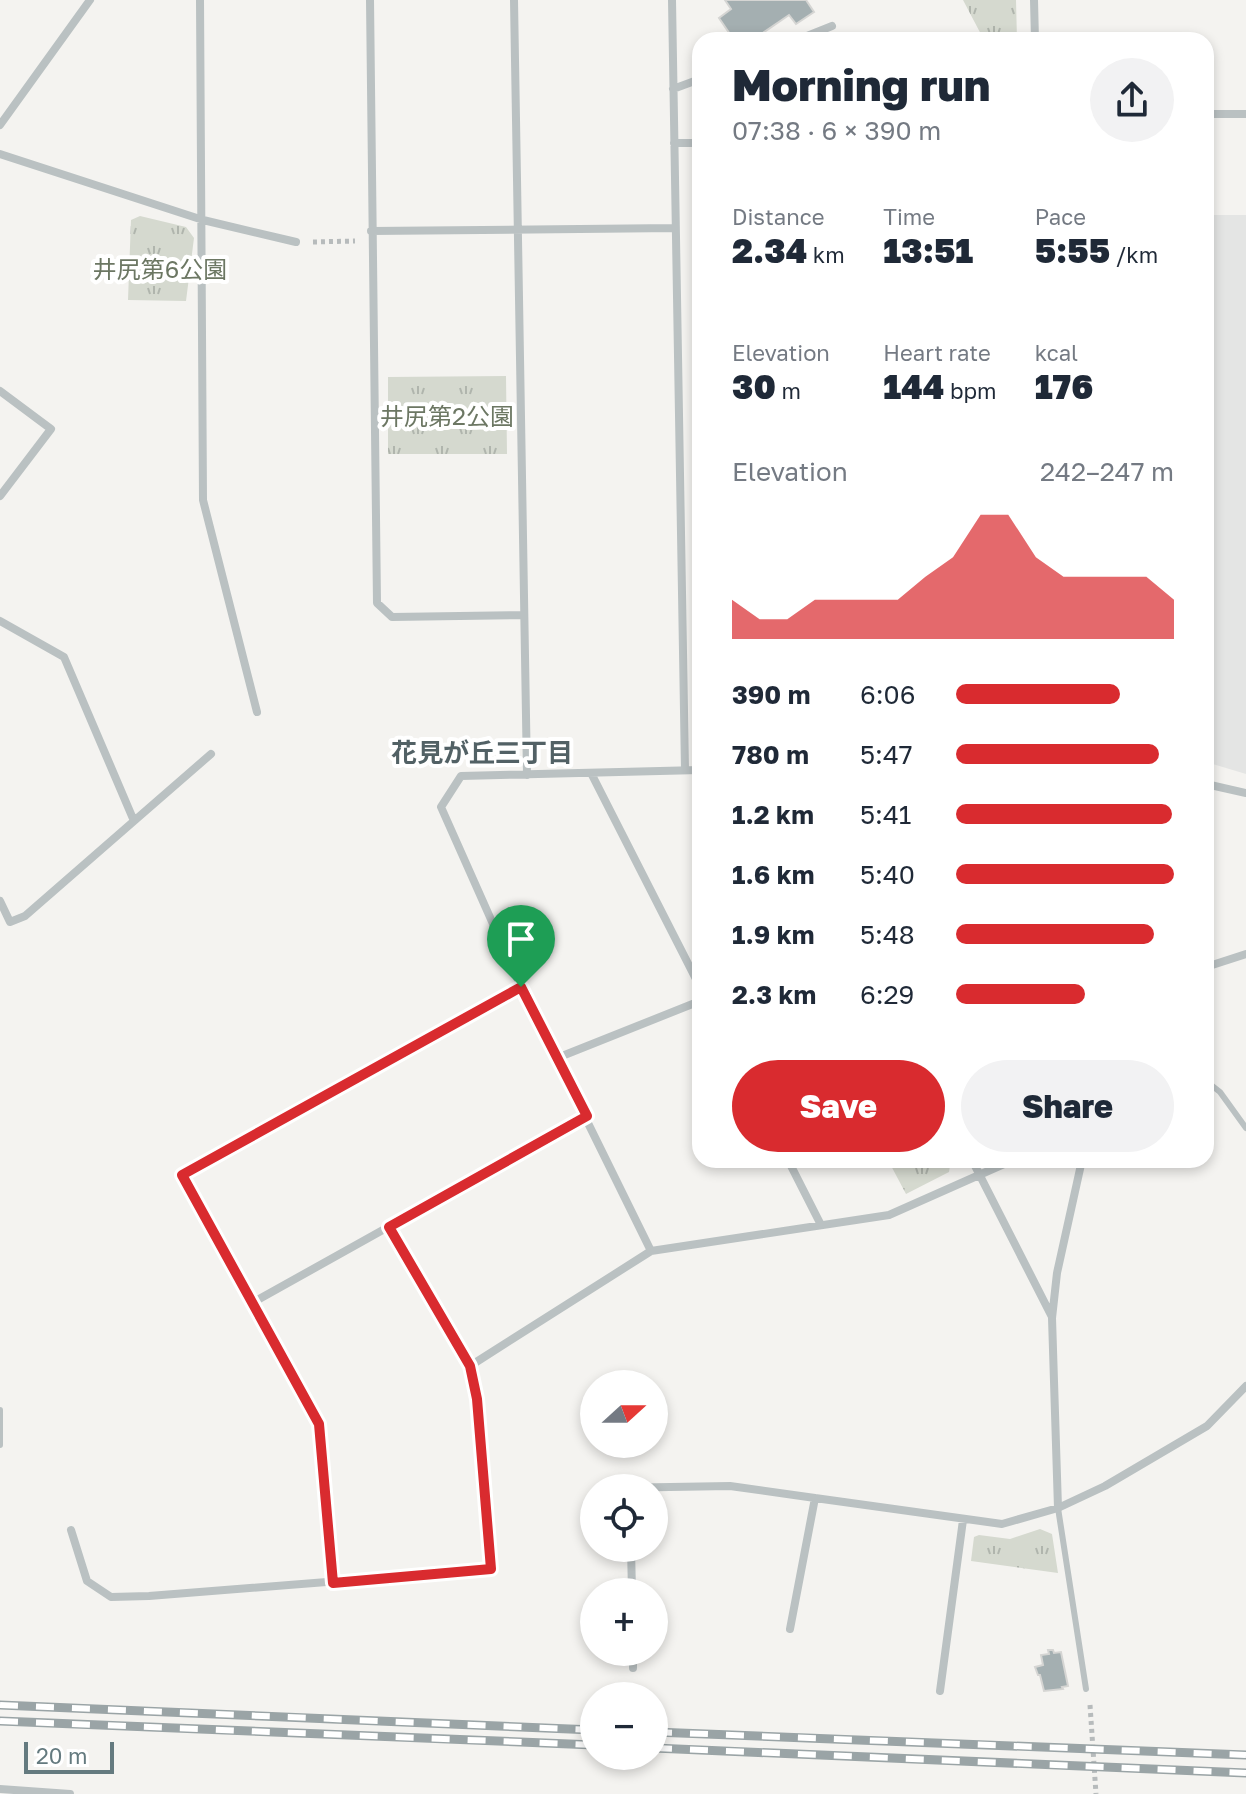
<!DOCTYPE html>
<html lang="en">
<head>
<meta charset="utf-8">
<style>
  body { margin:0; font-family:"Golos Text","Noto Sans JP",sans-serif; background:#f2f2f3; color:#1f2937; height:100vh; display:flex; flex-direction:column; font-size:30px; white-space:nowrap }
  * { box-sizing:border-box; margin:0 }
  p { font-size:26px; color:#747a83 }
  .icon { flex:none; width:44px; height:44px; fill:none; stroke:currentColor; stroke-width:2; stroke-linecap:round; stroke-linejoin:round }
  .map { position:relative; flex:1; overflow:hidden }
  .sheet { position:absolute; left:692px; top:32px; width:522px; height:1136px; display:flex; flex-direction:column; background:#fff; border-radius:24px; box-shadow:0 4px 12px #0003 }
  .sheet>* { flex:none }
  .needle { width:52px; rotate:69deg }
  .controls { position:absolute; left:580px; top:1370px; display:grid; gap:16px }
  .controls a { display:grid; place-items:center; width:88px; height:88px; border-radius:50%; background:#fff; box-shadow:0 4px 12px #0003; font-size:40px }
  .scale { position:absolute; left:24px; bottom:20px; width:90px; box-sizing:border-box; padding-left:8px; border:4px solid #647a7f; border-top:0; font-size:22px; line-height:28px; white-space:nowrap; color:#647a7f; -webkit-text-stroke:6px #fff; paint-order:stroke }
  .pin { position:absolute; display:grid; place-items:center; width:68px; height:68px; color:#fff; margin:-82px -34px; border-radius:50% 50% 50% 0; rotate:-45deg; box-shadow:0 0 8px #0007 }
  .pin .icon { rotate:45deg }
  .round { display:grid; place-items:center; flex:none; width:84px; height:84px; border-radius:42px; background:#f2f2f3 }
  .headline { display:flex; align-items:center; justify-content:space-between; height:136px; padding:0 40px }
  h1 { font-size:44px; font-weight:800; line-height:60px }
  .figures { display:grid; grid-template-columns:repeat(3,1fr); gap:12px; height:136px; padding:8px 40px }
  .figures div { display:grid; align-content:center }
  .figures b { font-size:34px; font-weight:800 }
  .figures small { font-size:22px; font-weight:400 }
  .figures p { font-size:22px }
  .chart { height:224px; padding:16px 40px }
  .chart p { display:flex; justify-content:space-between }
  .chart svg { width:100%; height:144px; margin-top:8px; fill:#d92b2f; opacity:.7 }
  .action { display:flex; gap:16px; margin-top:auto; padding:16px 40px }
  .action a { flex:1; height:92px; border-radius:48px; background:#d92b2f; color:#fff; font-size:32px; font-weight:800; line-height:92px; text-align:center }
  .action a+a { background:#f2f2f3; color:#1f2937 }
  ul { padding:0 40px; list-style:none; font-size:26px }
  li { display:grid; grid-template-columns:128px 96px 1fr; align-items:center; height:60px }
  li i { height:20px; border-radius:10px; background:#d92b2f }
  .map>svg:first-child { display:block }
  .built { fill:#e4e5e4 }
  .park { fill:url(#park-tufts) }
  .building { fill:#a4afb1; stroke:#d5d5d3; stroke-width:2 }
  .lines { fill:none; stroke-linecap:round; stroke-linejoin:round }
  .path { stroke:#b7bbbc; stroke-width:5; stroke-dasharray:4 4; stroke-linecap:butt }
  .service { stroke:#bac1c2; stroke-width:6 }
  .minor { stroke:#bac1c2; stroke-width:8 }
  .rail-casing { stroke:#9aa4a6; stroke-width:9 }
  .rail { stroke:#fff; stroke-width:6; stroke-dasharray:18; stroke-linecap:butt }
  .route-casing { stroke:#fff; stroke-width:16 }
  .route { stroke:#d92b2f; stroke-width:10 }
  .labels { text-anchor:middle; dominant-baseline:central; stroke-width:8; stroke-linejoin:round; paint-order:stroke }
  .park-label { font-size:24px; fill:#6c7763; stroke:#fff }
  .neighbourhood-label { font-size:26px; font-weight:bold; fill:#526165; stroke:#fff }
</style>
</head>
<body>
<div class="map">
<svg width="1246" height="1794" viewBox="0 0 1246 1794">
  <defs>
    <pattern id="park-tufts" width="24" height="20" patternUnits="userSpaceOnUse" patternTransform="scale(2)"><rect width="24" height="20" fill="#d5d9cf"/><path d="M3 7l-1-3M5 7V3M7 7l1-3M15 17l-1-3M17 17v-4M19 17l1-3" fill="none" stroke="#b0b5ad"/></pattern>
  </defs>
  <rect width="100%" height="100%" fill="#f4f3f0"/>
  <path class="built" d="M1206 215H1246V774L1206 762Z"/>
  <path class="park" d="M963 0H1016L1017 40H984Z
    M140 216 186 227 194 238 186 301 128 300 131 220Z
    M506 376 507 454H388V377Z
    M888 1160H951L949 1172 906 1194Z
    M1040 1529 1052 1534 1058 1573 971 1561 974 1537 979 1535 1010 1539Z"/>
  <path class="building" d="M725 0H806L814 12 796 24 789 15 754 39 752 36 746 40H734L719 18 731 9Z
    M1048 1650H1053L1054 1653 1061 1652 1068 1686 1062 1687 1063 1689 1044 1691 1040 1675H1038L1035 1667 1043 1665 1041 1655 1049 1654Z"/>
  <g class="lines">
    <path class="path" d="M313 242 355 241
      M1090 1705 1096 1794"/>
    <path class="service" d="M1206 1081 1220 1092 1246 1128
      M0 1410V1445
      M1058 1508 1086 1689"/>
    <path class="minor" d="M200 0 203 500 257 712
      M370 0 377 603 392 617 524 615
      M514 0 527 775
      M672 0 685 770
      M1034 0 1035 40
      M797 40 832 26
      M673 89 700 79
      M1206 114H1246
      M0 125 90 0
      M674 143H700
      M0 154 203 220 296 242
      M371 231 675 228
      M0 391 51 429 0 496
      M0 621 64 657 134 821 25 916 10 922 0 901
      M700 770 461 776 441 807 521 987 651 1251 889 1215 1013 1160
      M591 773 700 987
      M1206 784 1246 793
      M134 821 211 754
      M1206 967 1246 954
      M557 1058 700 1001
      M788 1160 821 1225
      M972 1160 1052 1317
      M252 1303 587 1116
      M470 1366 651 1251
      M610 1488 730 1486 815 1498
      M1058 1508 1052 1318 1057 1273 1082 1160
      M71 1530 87 1581 111 1597 149 1596 491 1569 477 1399 470 1366 389 1227
      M631 1548 632 1592
      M333 1583 319 1424 182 1175 521 987
      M790 1629 815 1498 1002 1524 1058 1508 1105 1486 1207 1426 1246 1386
      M633 1652V1668
      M940 1691 963 1520
      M0 1789 70 1794"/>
    <defs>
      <path id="rail" d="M0 1705 594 1730
        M0 1721 594 1745
        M654 1732 1246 1755
        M654 1748 1246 1773"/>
    </defs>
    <use href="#rail" class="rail-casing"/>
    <use href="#rail" class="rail"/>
  </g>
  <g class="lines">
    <defs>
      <path id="route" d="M521 987 587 1116 389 1227 470 1366 477 1399 491 1569 333 1583 319 1424 182 1175Z"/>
    </defs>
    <use href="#route" class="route-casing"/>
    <use href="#route" class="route"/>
  </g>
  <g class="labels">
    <g class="park-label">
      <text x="160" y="268">井尻第6公園</text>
      <text x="447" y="415">井尻第2公園</text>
    </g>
    <g class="neighbourhood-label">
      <text x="482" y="752">花見が丘三丁目</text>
    </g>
  </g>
</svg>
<div class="controls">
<a><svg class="needle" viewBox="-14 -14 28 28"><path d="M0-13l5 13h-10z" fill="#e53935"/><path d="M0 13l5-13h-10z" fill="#747a83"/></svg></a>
<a><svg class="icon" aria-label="locate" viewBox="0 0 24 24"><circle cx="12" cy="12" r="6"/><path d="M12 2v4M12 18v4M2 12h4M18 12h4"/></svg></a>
<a>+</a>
<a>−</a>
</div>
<div class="scale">20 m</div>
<div class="pin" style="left:521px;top:987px;background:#1e9e55"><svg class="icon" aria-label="arrive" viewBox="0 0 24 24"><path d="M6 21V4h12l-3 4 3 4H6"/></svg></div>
<section class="sheet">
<div class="headline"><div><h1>Morning run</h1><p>07:38 · 6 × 390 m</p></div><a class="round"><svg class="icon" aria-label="share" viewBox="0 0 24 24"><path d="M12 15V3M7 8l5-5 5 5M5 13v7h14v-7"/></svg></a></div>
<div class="figures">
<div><p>Distance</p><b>2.34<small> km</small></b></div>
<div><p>Time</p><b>13:51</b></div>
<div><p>Pace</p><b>5:55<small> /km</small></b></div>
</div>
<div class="figures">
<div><p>Elevation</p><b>30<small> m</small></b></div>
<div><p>Heart rate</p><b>144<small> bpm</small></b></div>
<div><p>kcal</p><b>176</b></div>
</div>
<div class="chart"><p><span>Elevation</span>242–247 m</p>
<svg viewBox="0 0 160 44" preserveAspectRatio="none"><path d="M0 44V32L10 38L20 38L30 32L40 32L50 32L60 32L70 25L80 19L90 6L100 6L110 19L120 25L130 25L140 25L150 25L160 32V44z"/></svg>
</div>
<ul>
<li><b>390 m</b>6:06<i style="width:75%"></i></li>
<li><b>780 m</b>5:47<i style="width:93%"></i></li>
<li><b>1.2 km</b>5:41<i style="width:99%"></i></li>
<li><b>1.6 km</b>5:40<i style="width:100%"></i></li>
<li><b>1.9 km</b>5:48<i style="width:91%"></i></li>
<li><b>2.3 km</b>6:29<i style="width:59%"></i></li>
</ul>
<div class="action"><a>Save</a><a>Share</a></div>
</section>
</div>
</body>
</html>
